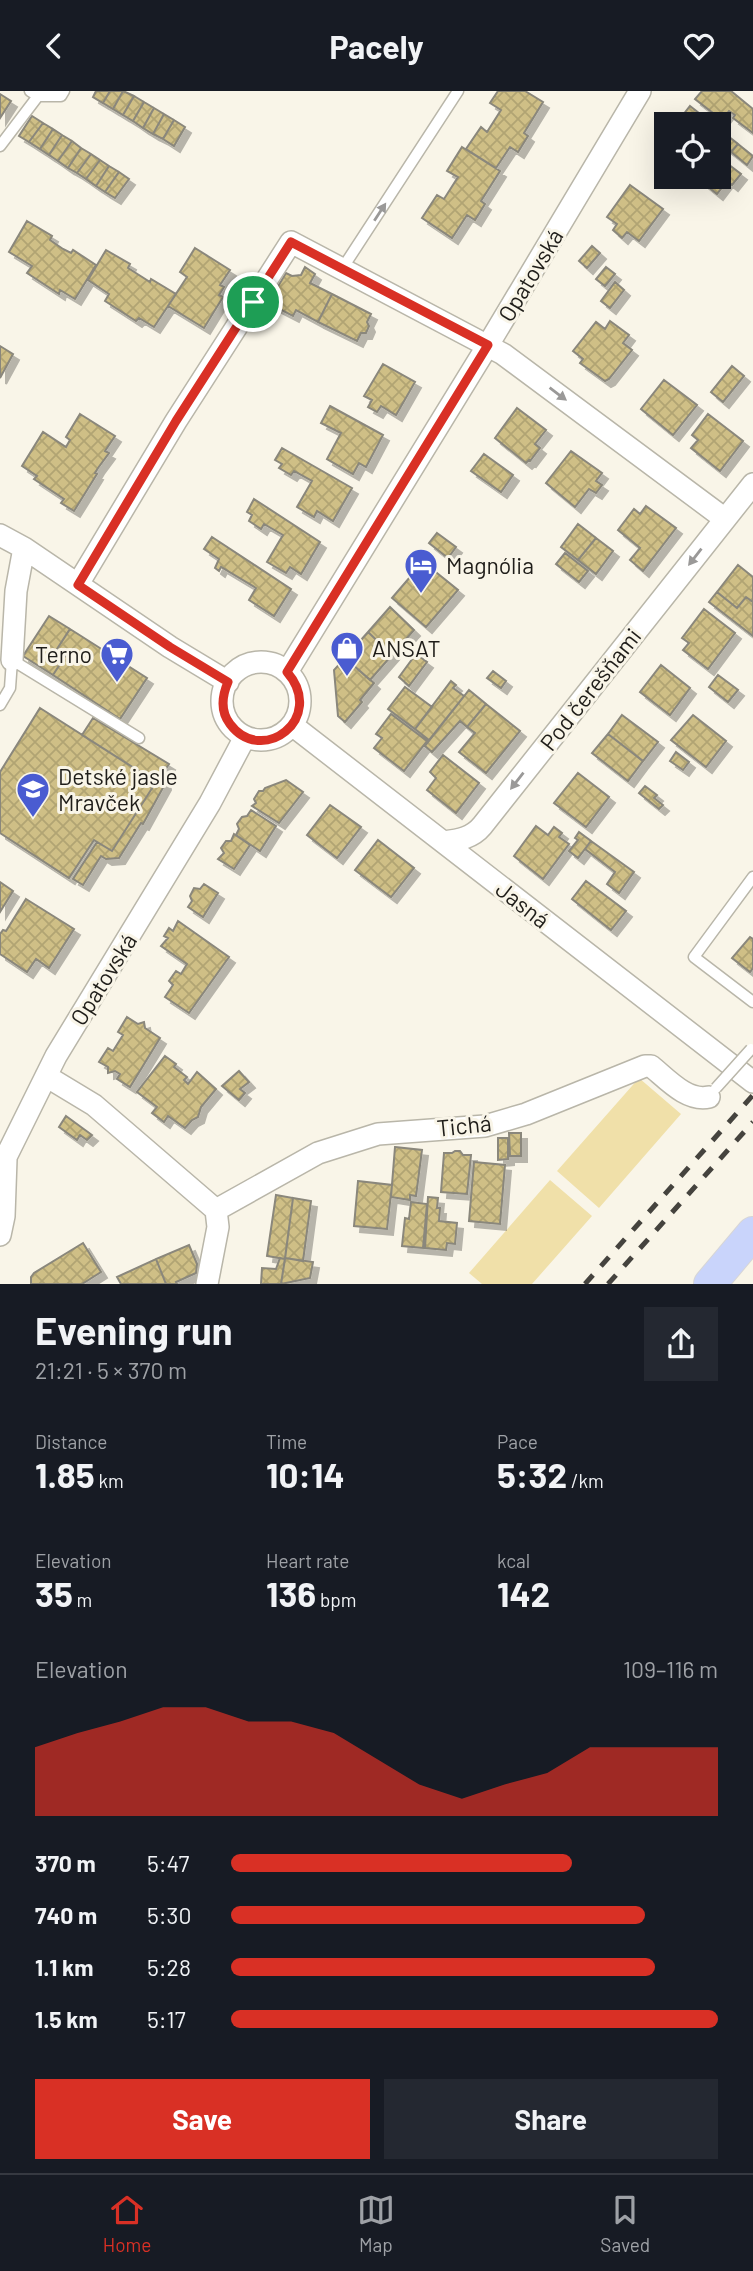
<!DOCTYPE html>
<html lang="en">
<head>
<meta charset="utf-8">
<style>
  body { margin:0; font-family:Barlow,sans-serif; background:#242831; color:#f1f3f6; height:100vh; display:flex; flex-direction:column; font-size:26px; white-space:nowrap }
  * { box-sizing:border-box; margin:0 }
  p { font-size:23px; color:#9ea1a6 }
  .icon { flex:none; width:38px; height:38px; fill:none; stroke:currentColor; stroke-width:2; stroke-linecap:round; stroke-linejoin:round }
  .map { position:relative; height:1193px; overflow:hidden }
  .panel { display:flex; flex-direction:column; background:#171b24; flex:1 }
  .panel>* { flex:none }
  .tools { position:absolute; left:654px; top:21px; display:grid; gap:14px }
  .tools a { display:grid; place-items:center; width:77px; height:77px; border-radius:0px; background:#171b24; box-shadow:0 7px 28px #0002; font-size:35px }
  .pin { position:absolute; display:grid; place-items:center; width:60px; height:60px; color:#fff; margin:-30px; border:4px solid #fff; border-radius:50%; box-shadow:0 2px 7px #0007 }
  .round { display:grid; place-items:center; flex:none; width:74px; height:74px; border-radius:0px; background:#242831 }
  .headline { display:flex; align-items:center; justify-content:space-between; height:119px; padding:0 35px }
  h1 { font-size:38px; font-weight:700; line-height:52px }
  .stats { display:grid; grid-template-columns:repeat(3,1fr); gap:10px; height:119px; padding:7px 35px }
  .stats div { display:grid; align-content:center }
  .stats b { font-size:35px; font-weight:700 }
  .stats small { font-size:19px; font-weight:400 }
  .stats p { font-size:19px }
  .chart { height:196px; padding:14px 35px }
  .chart p { display:flex; justify-content:space-between }
  .chart svg { width:100%; height:126px; margin-top:7px; fill:#d93025; opacity:.7 }
  .cta { display:flex; gap:14px; margin-top:auto; padding:14px 35px }
  .cta a { flex:1; height:80px; border-radius:0px; background:#d93025; color:#fff; font-size:28px; font-weight:700; line-height:80px; text-align:center }
  .cta a+a { background:#242831; color:#f1f3f6 }
  ul { padding:0 35px; list-style:none; font-size:23px }
  li { display:grid; grid-template-columns:112px 84px 1fr; align-items:center; height:52px }
  li i { height:18px; border-radius:9px; background:#d93025 }
  header { display:flex; justify-content:space-between; align-items:center; height:91px; padding:0 35px; background:#171b24; font-size:32px; font-weight:700 }
  .menu { display:flex; justify-content:space-around; align-items:center; height:98px; border-top:2px solid #363941; background:#171b24; font-size:19px; color:#9ea1a6 }
  .menu a { display:grid; justify-items:center; gap:4px }
  .menu .selected { color:#d93025 }
  .map>svg:first-child { display:block }
  .green { fill:#f0e0a9 }
  .building { fill:url(#building-cross-hatch); stroke:#8a877b; stroke-width:2; filter:url(#shadow) }
  .lines { fill:none; stroke-linecap:round; stroke-linejoin:round }
  .service-casing { stroke:#b9b6a9; stroke-width:13 }
  .minor-casing { stroke:#b9b6a9; stroke-width:24 }
  .primary-casing { stroke:#d7d6d6; stroke-width:34 }
  .service { stroke:#fff; stroke-width:10 }
  .minor { stroke:#fff; stroke-width:21 }
  .primary { stroke:#c9d4fb; stroke-width:32 }
  .rail { stroke:#45433e; stroke-width:5; stroke-dasharray:12 12; stroke-linecap:butt }
  .service-bridge-casing { stroke:#b9b6a9; stroke-width:13; stroke-linecap:butt }
  .service-bridge { stroke:#fff; stroke-width:10 }
  .oneway { fill:#9a9998 }
  .route-casing { stroke:#fff; stroke-width:14 }
  .route { stroke:#d93025; stroke-width:9 }
  .labels { text-anchor:middle; dominant-baseline:central; stroke-width:6; stroke-linejoin:round; paint-order:stroke }
  .street-label { font-size:23px; fill:#1f1d19; stroke:#f9f5e8 }
  .poi-label { font-size:23px; fill:#1f1d19; stroke:#f9f5e8; text-anchor:start }
</style>
</head>
<body>
<header><svg class="icon" aria-label="back" viewBox="0 0 24 24"><path d="M15 5l-7 7 7 7"/></svg>Pacely<svg class="icon" aria-label="heart" viewBox="0 0 24 24"><path d="M12 20l-8-8c-3-5 5-10 8-4 3-6 11-1 8 4z"/></svg></header>
<div class="map">
<svg width="753" height="1193" viewBox="0 0 753 1193">
  <defs>
    <pattern id="building-cross-hatch" width="8" height="8" patternUnits="userSpaceOnUse" patternTransform="scale(1.75)"><rect width="8" height="8" fill="#cfbf86"/><path d="M0 0l8 8M0 8l8-8" fill="none" stroke="#b1a473"/></pattern>
    <filter id="shadow"><feDropShadow dx="6" dy="6" stdDeviation="0" flood-color="#0004"/></filter>
  </defs>
  <rect width="100%" height="100%" fill="#f9f5e8"/>
  <path class="green" d="M639 987 681 1023 599 1117 557 1080Z
    M550 1089 592 1125 532 1193H482L469 1182Z"/>
  <path class="building" d="M96 0H110L103 12 93 6Z
    M110 0H123L113 18 103 12Z
    M123 0 134 5 123 24 113 18Z
    M498 0H525L543 11 524 42 528 45 518 61 510 56 496 77 466 58 481 36 487 41 501 19 490 12Z
    M702 0H731L753 18V42L733 27 735 24 729 20 722 29 695 8Z
    M0 3 11 10 0 27Z
    M134 5 144 11 133 30 123 24Z
    M144 11 154 17 143 37 133 30Z
    M690 15 713 33H676Z
    M154 17 164 23 153 43 143 37Z
    M164 23 174 29 163 48 153 43Z
    M32 25 43 32 29 51 19 45Z
    M174 29 185 36 174 55 163 48Z
    M43 32 53 38 40 58 29 51Z
    M53 38 62 44 49 64 40 58Z
    M719 38 738 53 731 61 719 52Z
    M62 44 72 50 58 70 49 64Z
    M72 50 81 57 68 77 58 70Z
    M738 53 753 65 747 74 731 61Z
    M462 56 500 80 481 110 485 113 475 129 467 124 452 147 422 127 437 104 444 108 458 86 447 80Z
    M81 57 91 63 77 82 68 77Z
    M91 63 100 69 86 88 77 82Z
    M720 67 741 83 732 94 727 90 717 103 701 90 704 86H719Z
    M100 69 109 75 96 95 86 88Z
    M109 75 119 81 105 101 96 95Z
    M119 81 129 88 115 107 105 101Z
    M630 94 663 118 639 150 627 141 622 147 613 139 617 133 607 126Z
    M27 130 52 145 50 149 63 158 71 162 73 159 96 174 75 208 60 199 59 203 27 182 32 175 9 161Z
    M592 155 600 162 587 177 579 170Z
    M195 157 230 179 220 194 224 196 219 204 223 206 204 237 168 215 187 186 180 181Z
    M106 159 130 173 128 177 150 191 151 188 176 203 154 236 139 227 136 230 105 210 109 203 88 189Z
    M305 176 315 183 310 192 332 203 318 231 296 219 293 225 268 212 286 182 292 185 301 184Z
    M606 176 615 183 605 195 596 188Z
    M615 191 624 199 610 217 601 210Z
    M332 203 371 223 367 231 369 235 366 242H361L357 250 318 231Z
    M610 230 629 244 623 252 632 259 609 288 605 290 580 272 583 268 573 260 596 231 605 238Z
    M0 255 13 263 0 287Z
    M383 273 415 291 396 324 381 315 377 321 368 316 372 309 364 305Z
    M732 275 744 285 723 311 711 301Z
    M664 289 697 314 673 344 641 318Z
    M330 315 383 344 366 376 359 372 353 383 327 368 341 342 321 332Z
    M517 317 546 339 535 353 540 357 530 370 529 369 526 372 495 347Z
    M80 323 115 345 105 360 109 362 98 377 95 382 97 383 74 420 61 412 64 408 34 388 37 385 22 375 43 341 66 356 70 349 66 346Z
    M708 323 743 350 720 380 691 357 698 349 692 344Z
    M282 357 352 397 333 430 317 420 314 426 297 416 312 390 294 380 291 384 279 377 282 373 275 369Z
    M571 360 602 382 596 390 602 394 596 402 589 398 575 416 546 392Z
    M484 363 513 384 501 401 471 380Z
    M254 408 320 451 301 483 290 476 286 482 267 471 283 444 264 433 261 438 249 430 252 424 247 421Z
    M646 415 676 437 643 480 630 469 640 457 618 439 634 418 640 423Z
    M578 433 596 447 578 469 561 456Z
    M437 442 456 456 448 467 429 452Z
    M212 446 291 498 274 525 249 509 256 497 221 476 219 480 215 477 219 468 204 458Z
    M596 447 613 460 596 483 578 469Z
    M565 462 588 480 579 491 556 473Z
    M420 468 425 469 427 474 458 499 426 536 392 507 417 478 415 474Z
    M738 474 753 486V511L746 506 737 517 717 501Z
    M717 501 737 517 746 506 753 511V545L709 511Z
    M390 516 414 539 392 564 368 541Z
    M704 518 735 542 708 578 683 559 689 552 682 547Z
    M49 525 70 538 57 558 66 564 53 584 23 565Z
    M70 538 147 587 120 628 53 584 66 564 57 558Z
    M368 541 392 564 370 589 345 567Z
    M416 563 427 571 409 595 399 586Z
    M345 567 374 592 360 609 362 611 345 631 338 625 334 579Z
    M661 574 690 597 670 624 640 601Z
    M493 580 506 590 501 597 487 587Z
    M718 584 738 599 728 611 709 596Z
    M451 590 456 594 453 597 464 605 429 649 415 638Z
    M405 596 432 616 415 638 388 618Z
    M469 599 486 613 467 636 460 630 432 661 425 655Z
    M486 613 520 640 486 682 459 661 475 642 467 636Z
    M40 617 156 691 112 760 94 749 69 787 0 742V681Z
    M391 623 427 650 404 680 374 657 382 647 376 643Z
    M622 624 658 651 643 670 608 643Z
    M693 624 726 650 706 676 671 649Z
    M93 627 169 673 163 682 165 693 143 733 141 732 119 767 106 768 101 765 83 794 73 788 97 751 112 760 156 691 82 644Z
    M608 643 643 670 628 690 592 662Z
    M676 661 689 671 683 679 670 670Z
    M443 664 479 692 456 722 427 699 436 687 430 681Z
    M578 682 609 706 586 736 554 712Z
    M286 689 303 701 279 732 252 715 256 712 254 708 259 700H263L265 697Z
    M645 695 657 704 654 707 663 714 659 718 639 702Z
    M330 714 361 736 337 767 307 744Z
    M251 719 276 735 260 760 236 744 239 738 237 733 242 726 247 725Z
    M536 735 548 744 554 736 562 742 559 746 569 753 543 788 514 765Z
    M579 741 591 750 578 767 569 760 578 749 575 747Z
    M234 743 250 754 234 778 218 768 224 762 221 757 226 750H231Z
    M378 749 414 777 391 806 355 779Z
    M591 750 634 781 619 802 607 793 615 781 585 758Z
    M586 790 626 820 611 839 572 808Z
    M0 791 13 800 0 821Z
    M204 793 218 802 203 826 188 816 192 810 190 805 194 797 200 798Z
    M26 808 74 838 49 877 36 868 27 881 0 863V843L3 839 6 840Z
    M178 830 229 866 189 922 165 906 173 894 169 890 176 880 181 883 187 873 161 855 168 847 164 845 169 837 173 840Z
    M750 846 753 848V877L750 881 732 867Z
    M127 926 138 933 144 931 145 937 160 947 130 996 117 988 120 983 115 980 108 982V976L99 971 108 957 113 960 123 944 118 941Z
    M165 965 176 973 174 976 187 986 184 989 188 993 197 981 216 998 201 1016 198 1026 192 1029 185 1037 168 1025 164 1031 152 1022 157 1016 137 1001Z
    M239 980 249 991 240 998 245 1002 239 1009 222 995Z
    M66 1025 92 1044 87 1049 80 1044 77 1049 59 1036Z
    M509 1042H521V1065H510Z
    M498 1047H508V1068L498 1069Z
    M395 1056 422 1059 416 1105 410 1104V1109L391 1106Z
    M455 1060H460L463 1064H471L467 1103 441 1101 444 1062H452Z
    M474 1071 505 1074 500 1133 469 1130Z
    M358 1090 392 1094 387 1138 354 1135Z
    M276 1104 293 1107 285 1168 267 1165Z
    M428 1106 438 1107 437 1117H440L439 1130 457 1132 455 1153 447 1152 446 1159 425 1157Z
    M293 1107 311 1110 303 1170 285 1167Z
    M411 1111 427 1113 423 1157 402 1155 405 1127 409 1128Z
    M83 1152 101 1181 82 1193H31V1186L34 1182Z
    M189 1154 197 1173 196 1182 176 1191 177 1193H166L156 1168Z
    M280 1167 285 1168 281 1193H261L262 1177 276 1178Z
    M285 1167 313 1171 310 1187 281 1193Z
    M156 1168 166 1193H121L117 1186Z"/>
  <g class="lines">
    <defs>
      <path id="service" d="M30 0 38 5H61L64 0
        M0 55 38 5
        M342 178 458 0
        M0 614 10 597 12 569 139 647
        M753 786 694 866 753 911"/>
      <path id="minor" d="M0 444 24 457 170 556 228 591
        M78 493 176 330 291 151 503 263 725 428
        M12 569 16 500 24 457
        M222 610a39 39 0 1 1 78 0a39 39 0 1 1-78 0Z
        M287 581 488 254 640 0
        M292 634 753 991
        M444 751C459 749 472 747 482 735L753 393
        M46 985 94 1014 216 1119 318 1062 378 1043 485 1035 526 1023 645 975H651C667 988 687 1011 709 1006
        M0 1078 56 965 210 712 245 646
        M0 1144 4 1125 6 1068
        M207 1193 218 1136 216 1119"/>
      <path id="primary" d="M710 1193 753 1142"/>
    </defs>
    <use href="#service" class="service-casing"/>
    <use href="#minor" class="minor-casing"/>
    <use href="#primary" class="primary-casing"/>
    <use href="#service" class="service"/>
    <use href="#minor" class="minor"/>
    <use href="#primary" class="primary"/>
    <path class="rail" d="M585 1193 753 1004
      M608 1193 753 1031"/>
    <defs>
      <path id="service-bridge" d="M716 997 751 958"/>
    </defs>
    <use href="#service-bridge" class="service-bridge-casing"/>
    <use href="#service-bridge" class="service-bridge"/>
  </g>
  <defs><path id="oneway-solid" d="M-6-.8H1V-3.2L6.5 0L1 3.2V.8H-6Z" transform="scale(1.75)"/></defs>
  <g class="oneway">
    <use href="#oneway-solid" transform="translate(380 121) rotate(-57)"/>
    <use href="#oneway-solid" transform="translate(558 303) rotate(37)"/>
    <use href="#oneway-solid" transform="translate(695 466) rotate(128)"/>
    <use href="#oneway-solid" transform="translate(517 690) rotate(128)"/>
  </g>
  <g class="lines">
    <defs>
      <path id="route" d="M291 151 488 254 287 581C327 627 262 676 230 633 220 620 222 605 228 591L170 556 78 494 176 330Z"/>
    </defs>
    <use href="#route" class="route-casing"/>
    <use href="#route" class="route"/>
  </g>
  <defs>
    <symbol id="hotel-pin" viewBox="-11 -11 22 30"><path d="M0 17L-7.5 6A9.5 9.5 0 1 1 7.5 6Z" fill="#4a5cd1" stroke="#f9f5e8"/><path d="M-6-4.5h1.5V1H6V5H4.5V3h-9V5H-6ZM-4 0a1.8 1.8 0 1 1 3.6 0ZM.5 0V-2.5h3Q6-2.5 6 0Z" fill="#fff"/></symbol>
    <symbol id="shop-pin" viewBox="-11 -11 22 30"><path d="M0 17L-7.5 6A9.5 9.5 0 1 1 7.5 6Z" fill="#4a5cd1" stroke="#f9f5e8"/><path d="M-5-2.5h2.3a2.7 3.5 0 0 1 5.4 0H5L5.5 6h-11ZM-1.5-2.5h3a1.5 2.3 0 0 0-3 0Z" fill="#fff"/></symbol>
    <symbol id="supermarket-pin" viewBox="-11 -11 22 30"><path d="M0 17L-7.5 6A9.5 9.5 0 1 1 7.5 6Z" fill="#4a5cd1" stroke="#f9f5e8"/><path d="M-6-5.5h2.5l.6 2H6L4.5 2H-2.5L-4.4-4H-6ZM-1.5 3.2a1.3 1.3 0 1 0 .1 0ZM3 3.2a1.3 1.3 0 1 0 .1 0Z" fill="#fff"/></symbol>
    <symbol id="school-pin" viewBox="-11 -11 22 30"><path d="M0 17L-7.5 6A9.5 9.5 0 1 1 7.5 6Z" fill="#4a5cd1" stroke="#f9f5e8"/><path d="M0-5L7-2L0 1L-7-2ZM-4 1L0 2.5L4 1V4Q0 6-4 4Z" fill="#fff"/></symbol>
  </defs>
  <g fill-rule="evenodd">
    <use href="#hotel-pin" x="402" y="455" width="38" height="52"/>
    <use href="#shop-pin" x="328" y="538" width="38" height="52"/>
    <use href="#supermarket-pin" x="98" y="544" width="38" height="52"/>
    <use href="#school-pin" x="14" y="679" width="38" height="52"/>
  </g>
  <g class="labels">
    <g class="street-label">
      <text transform="translate(530 184) rotate(-59)">Opatovská</text>
      <text transform="translate(590 598) rotate(-52)">Pod čerešňami</text>
      <text transform="translate(523 813) rotate(38)">Jasná</text>
      <text transform="translate(103 888) rotate(-58)">Opatovská</text>
      <text transform="translate(464 1034) rotate(-6)">Tichá</text>
    </g>
    <g class="poi-label">
      <text x="446" y="474">Magnólia</text>
      <text x="372" y="557">ANSAT</text>
      <text x="92" y="563" text-anchor="end">Terno</text>
      <text x="58" y="685">Detské jasle<tspan x="58" dy="26">Mravček</tspan></text>
    </g>
  </g>
</svg>
<div class="tools">
<a><svg class="icon" aria-label="locate" viewBox="0 0 24 24"><circle cx="12" cy="12" r="6"/><path d="M12 2v4M12 18v4M2 12h4M18 12h4"/></svg></a>
</div>
<div class="pin" style="left:253px;top:211px;background:#1e9e55"><svg class="icon" aria-label="arrive" viewBox="0 0 24 24"><path d="M6 21V4h12l-3 4 3 4H6"/></svg></div>
</div>
<section class="panel">
<div class="headline"><div><h1>Evening run</h1><p>21:21 · 5 × 370 m</p></div><a class="round"><svg class="icon" aria-label="share" viewBox="0 0 24 24"><path d="M12 15V3M7 8l5-5 5 5M5 13v7h14v-7"/></svg></a></div>
<div class="stats">
<div><p>Distance</p><b>1.85<small> km</small></b></div>
<div><p>Time</p><b>10:14</b></div>
<div><p>Pace</p><b>5:32<small> /km</small></b></div>
</div>
<div class="stats">
<div><p>Elevation</p><b>35<small> m</small></b></div>
<div><p>Heart rate</p><b>136<small> bpm</small></b></div>
<div><p>kcal</p><b>142</b></div>
</div>
<div class="chart"><p><span>Elevation</span>109–116 m</p>
<svg viewBox="0 0 160 44" preserveAspectRatio="none"><path d="M0 44V20L10 15L20 11L30 6L40 6L50 11L60 11L70 15L80 24L90 33L100 38L110 33L120 29L130 20L140 20L150 20L160 20V44z"/></svg>
</div>
<ul>
<li><b>370 m</b>5:47<i style="width:70%"></i></li>
<li><b>740 m</b>5:30<i style="width:85%"></i></li>
<li><b>1.1 km</b>5:28<i style="width:87%"></i></li>
<li><b>1.5 km</b>5:17<i style="width:100%"></i></li>
</ul>
<div class="cta"><a>Save</a><a>Share</a></div>
</section>
<nav class="menu">
<a class="selected"><svg class="icon" aria-label="home" viewBox="0 0 24 24"><path d="M3 11l9-7 9 7M6 9v11h12V9"/></svg>Home</a>
<a><svg class="icon" aria-label="map" viewBox="0 0 24 24"><path d="M3 6l6-2 6 2 6-2v14l-6 2-6-2-6 2zM9 4v14M15 6v14"/></svg>Map</a>
<a><svg class="icon" aria-label="saved" viewBox="0 0 24 24"><path d="M7 4h10v16l-5-4-5 4z"/></svg>Saved</a>
</nav>
</body>
</html>
